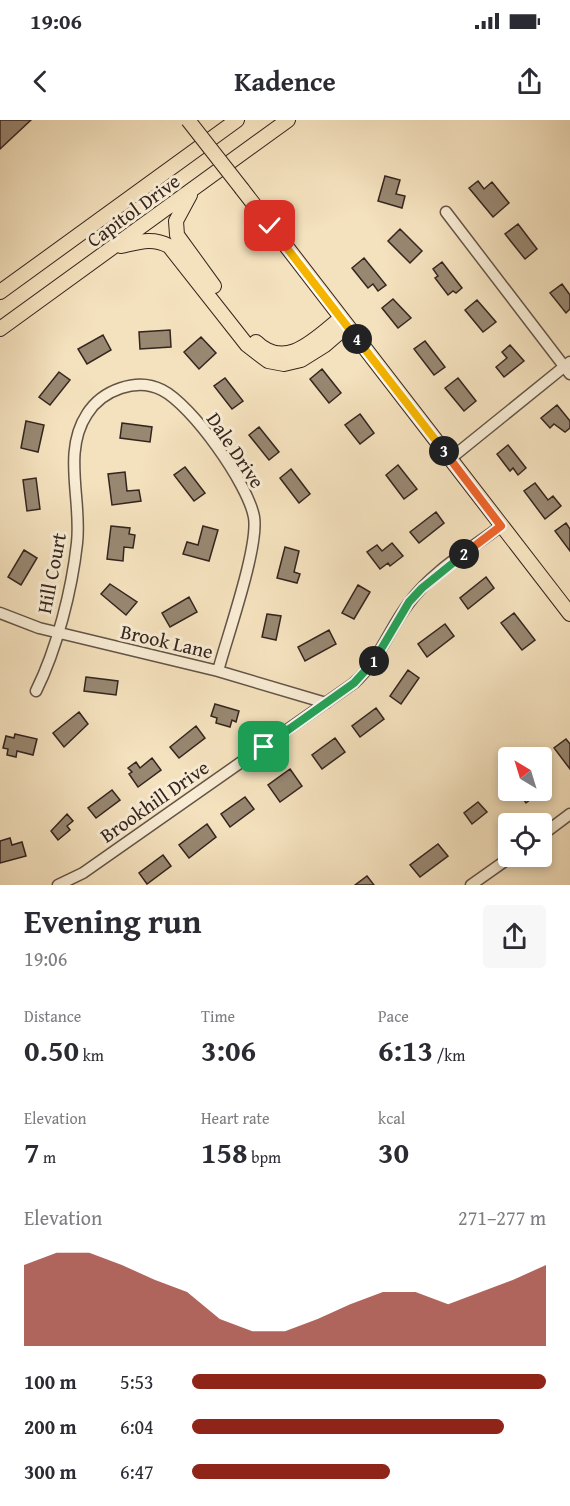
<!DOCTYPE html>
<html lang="en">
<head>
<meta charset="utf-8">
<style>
  body { margin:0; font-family:"Gentium Book Plus",serif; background:#f7f7f7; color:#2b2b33; height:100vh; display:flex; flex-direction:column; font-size:22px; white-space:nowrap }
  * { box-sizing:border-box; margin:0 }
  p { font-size:20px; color:#7c7c81 }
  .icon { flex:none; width:33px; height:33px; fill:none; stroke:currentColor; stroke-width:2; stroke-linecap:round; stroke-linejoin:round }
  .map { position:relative; height:765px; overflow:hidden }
  .details { display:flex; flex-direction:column; background:#fff; flex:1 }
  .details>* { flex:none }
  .needle { width:39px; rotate:322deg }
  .controls { position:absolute; left:498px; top:627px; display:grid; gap:12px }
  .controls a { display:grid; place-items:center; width:54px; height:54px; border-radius:6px; background:#fff; box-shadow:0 3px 9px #0003; font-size:30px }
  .pin { position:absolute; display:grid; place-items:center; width:51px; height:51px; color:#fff; margin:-26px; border-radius:12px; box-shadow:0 3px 9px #0006 }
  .km { position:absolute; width:30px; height:30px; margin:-15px; border-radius:50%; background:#222; color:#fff; font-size:16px; line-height:30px; text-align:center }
  .round { display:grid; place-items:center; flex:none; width:63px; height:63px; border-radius:6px; background:#f7f7f7 }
  .overview { display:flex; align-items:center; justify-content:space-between; height:102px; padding:0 24px }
  h1 { font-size:33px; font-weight:800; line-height:45px }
  .figures { display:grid; grid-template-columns:repeat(3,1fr); gap:9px; height:102px; padding:6px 24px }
  .figures div { display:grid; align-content:center }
  .figures b { font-size:30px; font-weight:800 }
  .figures small { font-size:16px; font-weight:400 }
  .figures p { font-size:16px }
  .chart { height:168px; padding:12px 24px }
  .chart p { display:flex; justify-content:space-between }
  .chart svg { width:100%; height:108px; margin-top:6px; fill:#8f2418; opacity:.7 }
  ul { padding:0 24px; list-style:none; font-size:20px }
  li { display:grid; grid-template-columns:96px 72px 1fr; align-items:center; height:45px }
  li i { height:15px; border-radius:8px; background:#8f2418 }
  .status { display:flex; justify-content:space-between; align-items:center; height:42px; padding:0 30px; background:#fff; direction:ltr }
  .status svg { height:16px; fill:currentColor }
  header { display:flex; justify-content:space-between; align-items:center; height:78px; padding:0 24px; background:#fff; font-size:27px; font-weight:800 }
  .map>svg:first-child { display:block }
  .building { fill:#988771; stroke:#34251f; stroke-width:1.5 }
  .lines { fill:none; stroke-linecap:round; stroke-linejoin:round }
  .minor-casing { stroke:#645446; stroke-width:13 }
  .major-casing { stroke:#34251f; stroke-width:16 }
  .minor { stroke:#f8ecd4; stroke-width:10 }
  .major { stroke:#f4e1bd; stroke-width:14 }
  .major-bridge-casing { stroke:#34251f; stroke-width:16; stroke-linecap:butt }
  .major-bridge { stroke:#f4e1bd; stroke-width:14 }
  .split-1-casing { stroke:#fff; stroke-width:12 }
  .split-2-casing { stroke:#fff; stroke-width:12 }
  .split-3-casing { stroke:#fff; stroke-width:12 }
  .split-4-casing { stroke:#fff; stroke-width:12 }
  .split-5-casing { stroke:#fff; stroke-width:12 }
  .split-1 { stroke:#22a559; stroke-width:8 }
  .split-2 { stroke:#22a559; stroke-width:8 }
  .split-3 { stroke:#f0652b; stroke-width:8 }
  .split-4 { stroke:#f5b400; stroke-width:8 }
  .split-5 { stroke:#f5b400; stroke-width:8 }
  .labels { text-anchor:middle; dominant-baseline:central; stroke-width:6; stroke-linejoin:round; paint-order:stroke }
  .street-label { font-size:20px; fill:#34251f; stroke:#f8ecd4 }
</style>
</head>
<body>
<div class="status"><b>19:06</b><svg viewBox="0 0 49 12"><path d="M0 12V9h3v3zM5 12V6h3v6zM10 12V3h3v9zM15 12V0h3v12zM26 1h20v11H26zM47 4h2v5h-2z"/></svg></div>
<header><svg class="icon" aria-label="back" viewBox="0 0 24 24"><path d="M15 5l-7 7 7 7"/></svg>Kadence<svg class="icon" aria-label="share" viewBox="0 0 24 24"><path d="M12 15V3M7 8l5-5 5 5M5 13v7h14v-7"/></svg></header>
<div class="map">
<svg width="570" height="765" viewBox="0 0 570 765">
  <rect width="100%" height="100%" fill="#f4e1bd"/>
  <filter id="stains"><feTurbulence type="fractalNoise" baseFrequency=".00333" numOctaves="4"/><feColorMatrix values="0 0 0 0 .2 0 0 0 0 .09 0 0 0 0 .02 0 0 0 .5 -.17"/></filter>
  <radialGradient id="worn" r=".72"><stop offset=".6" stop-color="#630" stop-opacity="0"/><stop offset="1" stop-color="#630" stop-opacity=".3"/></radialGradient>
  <path class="building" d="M0 0H31L0 29Z
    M385 56 400 60 396 74 405 76 402 88 378 81Z
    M478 61 484 69 492 62 509 83 493 97 469 68Z
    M518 104 537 129 525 139 505 114Z
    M400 109 422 131 410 143 388 121Z
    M364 138 386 165 378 171 373 164 368 168 352 148Z
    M442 142 462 168 456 173 453 171 448 175 435 158 438 156 433 149Z
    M562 164 570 175V189L566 193 550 173Z
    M393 179 411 198 398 208 382 188Z
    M477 180 496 202 483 212 465 190Z
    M170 210 171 227 140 229 139 212Z
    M103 215 111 230 87 244 78 229Z
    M201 217 216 233 199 249 184 232Z
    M425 221 445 247 434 255 414 229Z
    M510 225 524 241 504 257 496 247 507 238 502 232Z
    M322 249 341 273 329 283 310 259Z
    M59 252 70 260 50 285 39 277Z
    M225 258 243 281 232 289 214 266Z
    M458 258 476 281 464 291 445 268Z
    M557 285 570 301V308L565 312 554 304 550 308 541 298Z
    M360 294 374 313 360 324 345 305Z
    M26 301 44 305 38 332 21 328Z
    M122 303 152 307 150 322 120 318Z
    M259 307 279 332 269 340 249 315Z
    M508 325 526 348 518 355 513 348 510 351 497 334Z
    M398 345 417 369 404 379 386 355Z
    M185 347 205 373 194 381 174 355Z
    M291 349 310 374 299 383 280 358Z
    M125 352 127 371 139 370 141 381 112 385 108 354Z
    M36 358 40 389 27 391 23 360Z
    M535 363 548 380 553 376 561 386 545 399 524 371Z
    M436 392 444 403 419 423 410 412Z
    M566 403 570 409V431L555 411Z
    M111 406 130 408 129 414 135 415 133 428 124 427 123 441 107 439Z
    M203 406 218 410 209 441 183 434 187 422 198 425Z
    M392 423 403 436 390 446 388 443 380 449 367 432 377 425 382 431Z
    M285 427 299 431 294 452 300 454 297 463 277 458Z
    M24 430 37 438 21 465 8 457Z
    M486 457 494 468 468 489 460 478Z
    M110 464 137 482 126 495 101 474Z
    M358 465 370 472 354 499 342 493Z
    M189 477 197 492 170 507 162 493Z
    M514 493 535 520 522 530 501 503Z
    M267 494 281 496 276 520 262 517Z
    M445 504 454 516 427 537 418 524Z
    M329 510 336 524 305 541 298 527Z
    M408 550 419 558 401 584 390 576Z
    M86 557 118 561 116 575 84 571Z
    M215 584 239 591 236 602 232 600 230 607 216 603 217 598 211 596Z
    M376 588 384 599 360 617 352 606Z
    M79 592 88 604 64 627 53 613Z
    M196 606 205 618 179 638 170 627Z
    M15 614 37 619 33 635 17 631 16 637 7 635 8 629 3 628 6 616 14 618Z
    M335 618 345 632 322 649 312 635Z
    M566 619 570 624V649L554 628Z
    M152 638 161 650 138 667 129 654 132 652 128 648 136 642 140 648Z
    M290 649 302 666 280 682 268 665Z
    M112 670 120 680 96 698 88 688Z
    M517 670H542L526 683Z
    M245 677 254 689 230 707 221 694Z
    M478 682 487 692 472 704 464 693Z
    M67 694 73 701 67 706 70 710 58 720 51 711Z
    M207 704 216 717 189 738 179 725Z
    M10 718 12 725 22 722 26 736 0 743V721Z
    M438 724 448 736 420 757 410 745Z
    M163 735 171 746 147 764 139 753Z
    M367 756 374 765H355Z"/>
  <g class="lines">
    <defs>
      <path id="minor" d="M446 92 570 254
        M450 339 570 242
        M0 493 39 508 218 551 326 583
        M36 571C57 529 72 469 77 423 82 380 62 332 87 294 102 270 137 257 162 270 192 285 248 364 254 397 259 427 227 517 218 551
        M542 715 570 694
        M58 765 83 753 354 563C379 541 389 509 409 483 432 451 471 429 501 406
        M471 765 512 736"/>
      <path id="major" d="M242 69 570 494
        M190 75 176 101 177 115 214 166
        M121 126C139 122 152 117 169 126L247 225 268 241 284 244 301 240 325 225 347 206
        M0 172 237 0
        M0 209 288 0
        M256 222C286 252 317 217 341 198"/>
    </defs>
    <use href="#minor" class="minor-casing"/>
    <use href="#major" class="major-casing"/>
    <use href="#minor" class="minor"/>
    <use href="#major" class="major"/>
    <defs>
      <path id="major-bridge" d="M188 0 242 69"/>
    </defs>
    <use href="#major-bridge" class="major-bridge-casing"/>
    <use href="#major-bridge" class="major-bridge"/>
  </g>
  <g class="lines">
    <defs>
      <path id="split-1" d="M264 627 354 563 374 541"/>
      <path id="split-2" d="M374 541 409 482 422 468 464 434"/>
      <path id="split-3" d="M444 331 501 406 464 434"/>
      <path id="split-4" d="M357 219 444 331"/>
      <path id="split-5" d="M270 106 357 219"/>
    </defs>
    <use href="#split-1" class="split-1-casing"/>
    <use href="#split-2" class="split-2-casing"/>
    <use href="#split-3" class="split-3-casing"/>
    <use href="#split-4" class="split-4-casing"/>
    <use href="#split-5" class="split-5-casing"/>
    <use href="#split-1" class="split-1"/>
    <use href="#split-2" class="split-2"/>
    <use href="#split-3" class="split-3"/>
    <use href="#split-4" class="split-4"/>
    <use href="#split-5" class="split-5"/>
  </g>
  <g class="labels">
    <g class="street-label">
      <text transform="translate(133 90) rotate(-36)">Capitol Drive</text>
      <text transform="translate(236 330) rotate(56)">Dale Drive</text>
      <text transform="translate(51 453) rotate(-79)">Hill Court</text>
      <text transform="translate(167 521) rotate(13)">Brook Lane</text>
      <text transform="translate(154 681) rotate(-35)">Brookhill Drive</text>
    </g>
  </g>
  <rect width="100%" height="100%" filter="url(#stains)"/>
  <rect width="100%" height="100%" fill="url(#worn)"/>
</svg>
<div class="controls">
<a><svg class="needle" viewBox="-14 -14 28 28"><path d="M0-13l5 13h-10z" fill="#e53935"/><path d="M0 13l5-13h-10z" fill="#7c7c81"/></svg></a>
<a><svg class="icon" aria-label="locate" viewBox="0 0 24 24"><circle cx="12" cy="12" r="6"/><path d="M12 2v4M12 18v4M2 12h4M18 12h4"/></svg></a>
</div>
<div class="pin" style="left:264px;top:627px;background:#1e9e55"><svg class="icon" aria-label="arrive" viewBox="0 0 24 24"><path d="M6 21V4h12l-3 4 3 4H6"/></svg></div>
<div class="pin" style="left:270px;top:106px;background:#d93025"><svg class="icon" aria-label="check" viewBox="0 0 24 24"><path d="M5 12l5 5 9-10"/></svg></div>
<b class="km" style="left:374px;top:541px">1</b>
<b class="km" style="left:464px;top:434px">2</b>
<b class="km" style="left:444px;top:331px">3</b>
<b class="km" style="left:357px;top:219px">4</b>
</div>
<section class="details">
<div class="overview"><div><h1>Evening run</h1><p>19:06</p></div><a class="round"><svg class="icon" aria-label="share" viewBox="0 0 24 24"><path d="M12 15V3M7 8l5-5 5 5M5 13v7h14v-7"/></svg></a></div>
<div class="figures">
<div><p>Distance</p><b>0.50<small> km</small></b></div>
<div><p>Time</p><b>3:06</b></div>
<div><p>Pace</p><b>6:13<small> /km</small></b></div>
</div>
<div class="figures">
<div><p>Elevation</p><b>7<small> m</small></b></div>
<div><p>Heart rate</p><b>158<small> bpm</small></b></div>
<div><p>kcal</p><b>30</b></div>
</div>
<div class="chart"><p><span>Elevation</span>271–277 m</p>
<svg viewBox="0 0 160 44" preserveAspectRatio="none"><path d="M0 44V11L10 6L20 6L30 11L40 17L50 22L60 33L70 38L80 38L90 33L100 27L110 22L120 22L130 27L140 22L150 17L160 11V44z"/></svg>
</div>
<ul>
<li><b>100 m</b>5:53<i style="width:100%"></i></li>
<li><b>200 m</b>6:04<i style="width:88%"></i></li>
<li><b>300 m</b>6:47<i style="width:56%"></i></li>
</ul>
</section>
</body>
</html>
